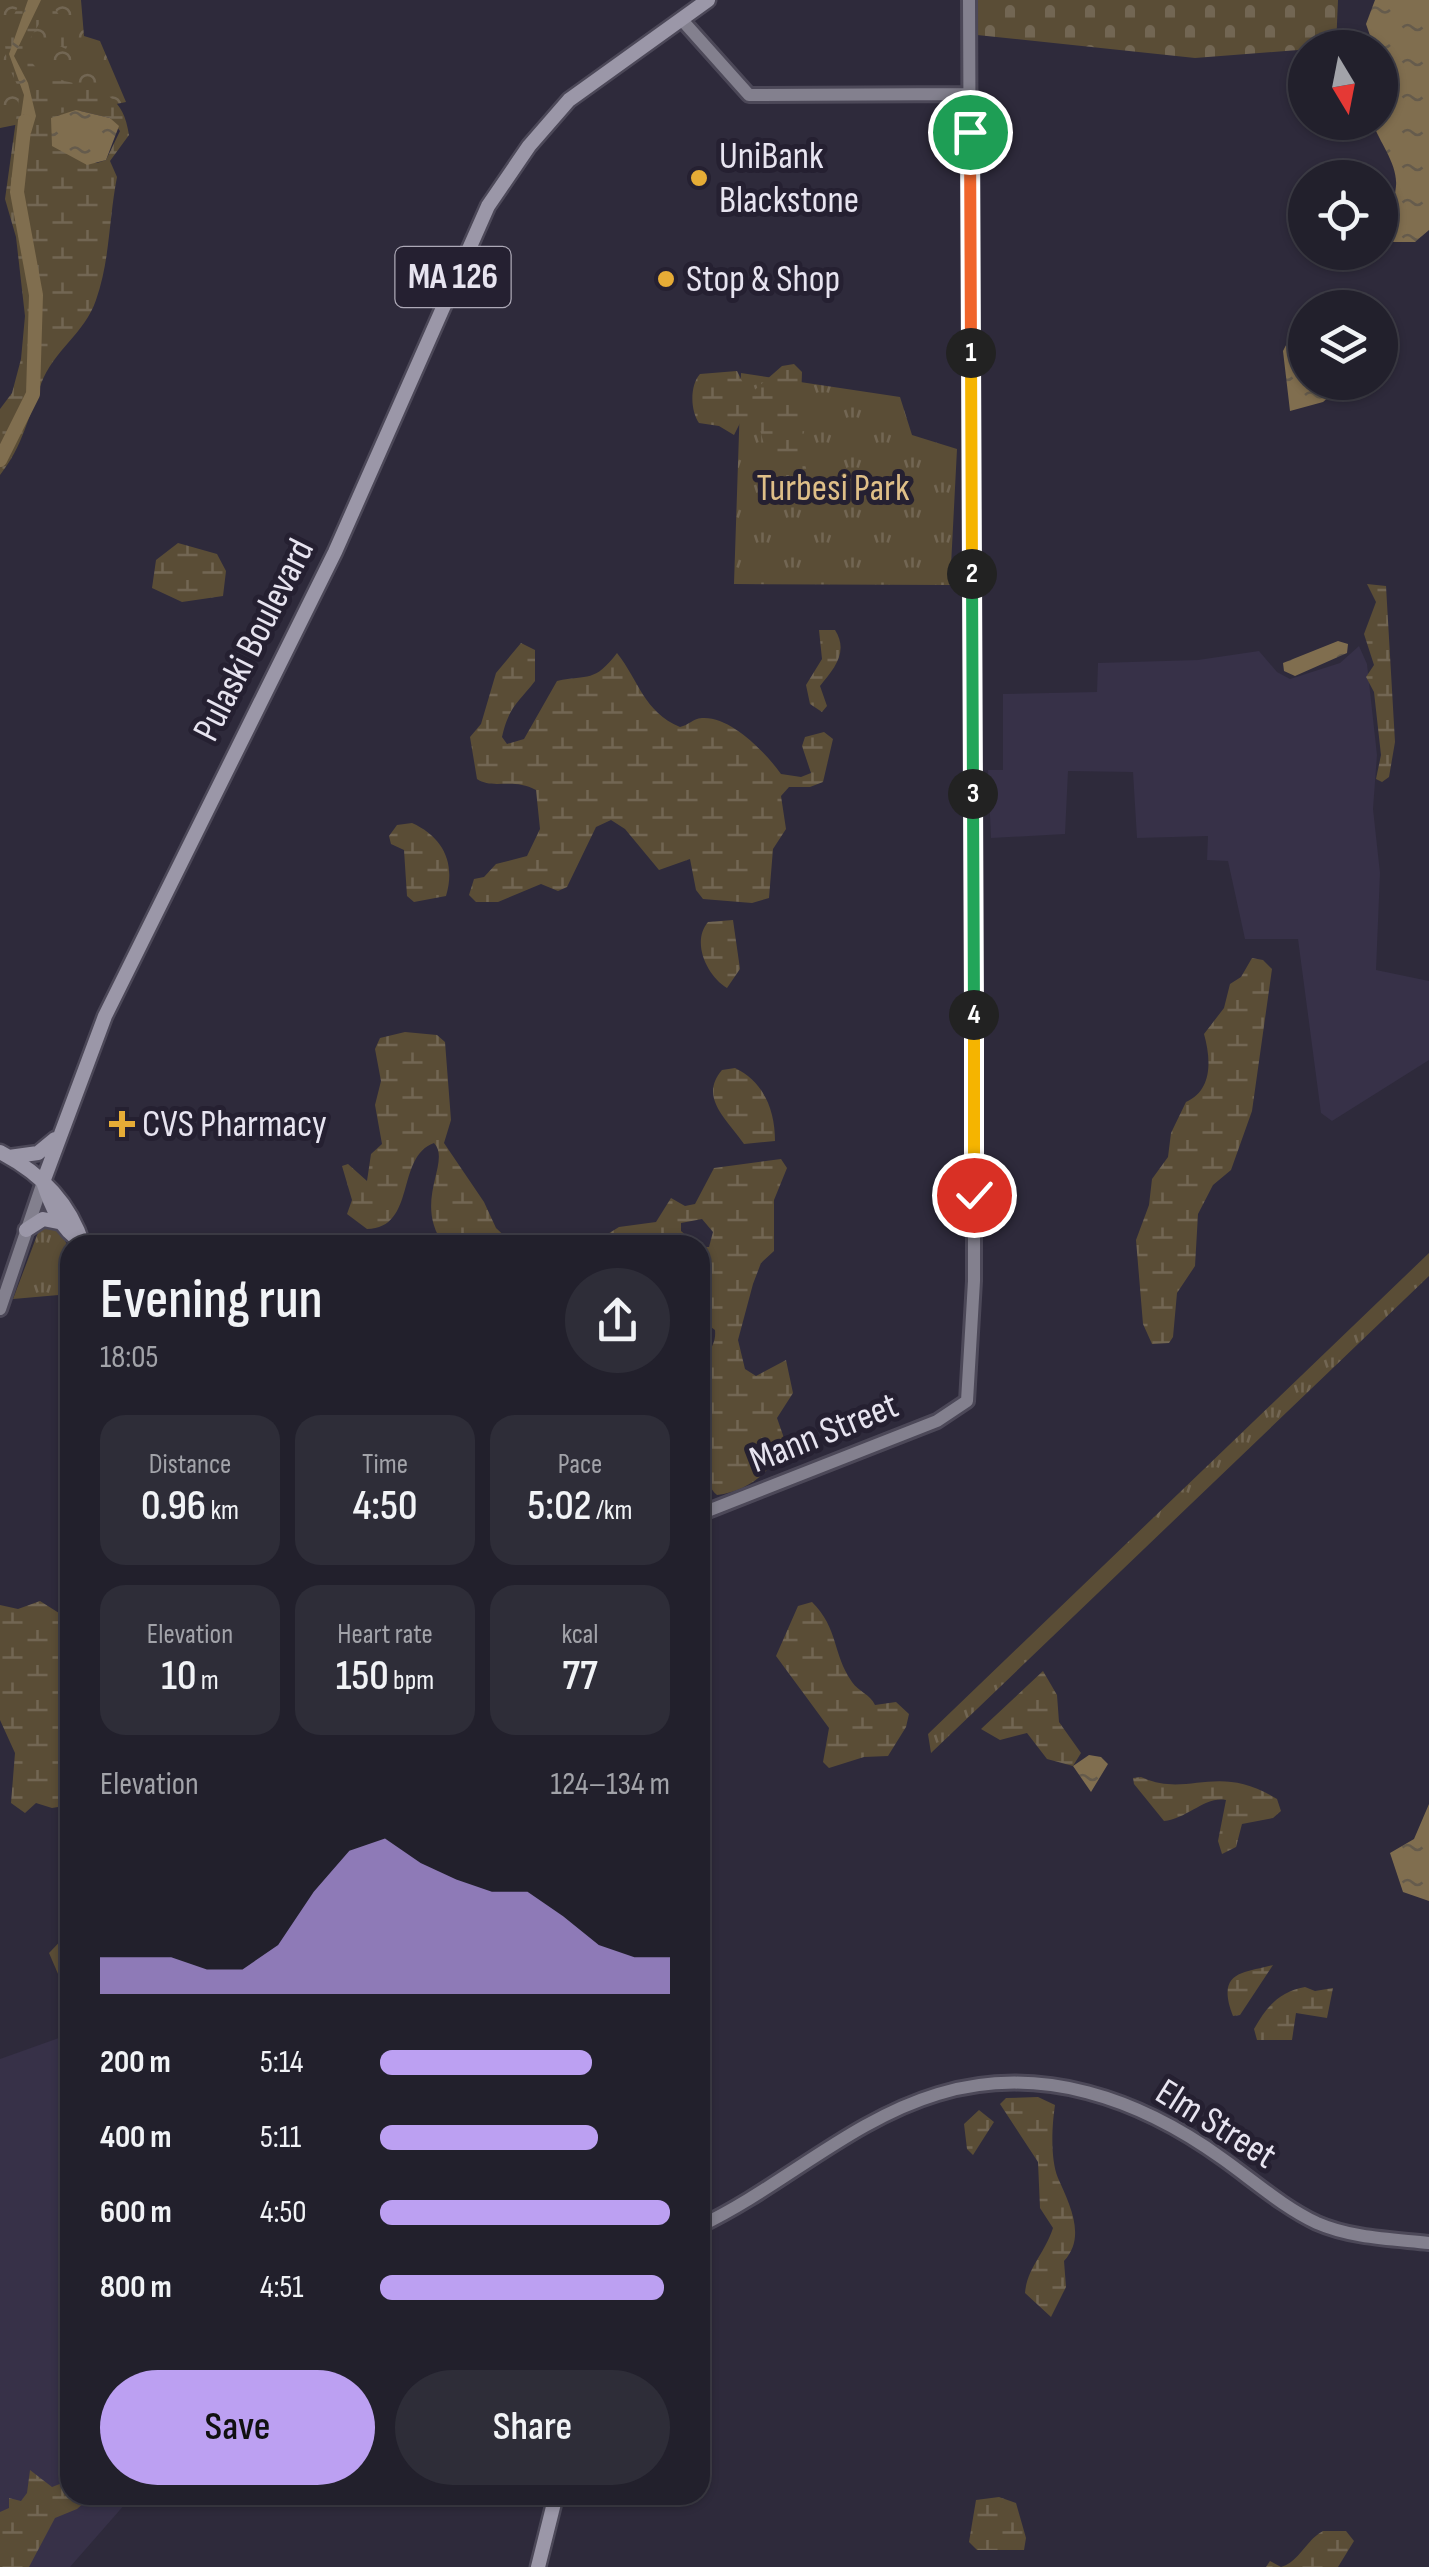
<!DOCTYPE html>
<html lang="en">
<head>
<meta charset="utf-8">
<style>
  body { margin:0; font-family:"Sofia Sans Condensed",sans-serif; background:#2e2d38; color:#f1f3f6; height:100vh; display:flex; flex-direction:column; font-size:38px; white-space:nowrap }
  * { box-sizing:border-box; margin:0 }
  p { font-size:32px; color:#a2a3a9 }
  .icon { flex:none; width:55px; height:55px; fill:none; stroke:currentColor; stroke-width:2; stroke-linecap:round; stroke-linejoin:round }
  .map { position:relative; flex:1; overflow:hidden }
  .side { position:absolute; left:60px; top:1235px; width:650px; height:1270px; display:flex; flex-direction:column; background:#22202c; border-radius:30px; box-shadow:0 2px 8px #0004,0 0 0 2px #3f3e48 }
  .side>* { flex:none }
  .needle { width:65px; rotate:170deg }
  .controls { position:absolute; left:1288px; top:30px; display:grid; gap:20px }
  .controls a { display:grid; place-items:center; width:110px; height:110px; border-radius:50%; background:#22202c; box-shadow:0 2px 8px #0004,0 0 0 2px #3f3e48; font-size:50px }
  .pin { position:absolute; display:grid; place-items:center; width:85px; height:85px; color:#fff; margin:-42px; border:5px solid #fff; border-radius:50%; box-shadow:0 2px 10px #0007 }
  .km { position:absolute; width:50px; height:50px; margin:-25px; border-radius:50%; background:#222; color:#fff; font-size:28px; line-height:50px; text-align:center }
  .round { display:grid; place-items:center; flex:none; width:105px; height:105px; border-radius:52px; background:#2e2d38 }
  .headline { display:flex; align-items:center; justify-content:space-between; height:170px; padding:0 40px }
  h1 { font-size:55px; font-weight:600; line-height:75px }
  .metrics { display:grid; grid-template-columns:repeat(3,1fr); gap:15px; height:170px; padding:10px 40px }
  .metrics div { display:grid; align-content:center; border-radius:25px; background:#2e2d38; text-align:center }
  .metrics b { font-size:42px; font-weight:600 }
  .metrics small { font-size:28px; font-weight:400 }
  .metrics p { font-size:28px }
  .chart { height:280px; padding:20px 40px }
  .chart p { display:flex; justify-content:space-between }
  .chart svg { width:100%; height:180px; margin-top:10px; fill:#bca0f2; opacity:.7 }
  .button { display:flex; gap:20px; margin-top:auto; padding:20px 40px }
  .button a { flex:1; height:115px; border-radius:60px; background:#bca0f2; color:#111; font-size:40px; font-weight:600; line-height:115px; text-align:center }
  .button a+a { background:#2e2d38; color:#f1f3f6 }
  ul { padding:0 40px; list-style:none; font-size:32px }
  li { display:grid; grid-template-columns:160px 120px 1fr; align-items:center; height:75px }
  li i { height:25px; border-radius:12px; background:#bca0f2 }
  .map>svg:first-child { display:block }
  .built { fill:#373148 }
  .grass { fill:url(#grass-tufts) }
  .forest { fill:url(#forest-crowns) }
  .wetland { fill:url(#wetland-marsh); fill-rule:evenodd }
  .cemetery { fill:url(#cemetery-stones) }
  .pitch { fill:#5a4d36 }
  .water { fill:url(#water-ripples) }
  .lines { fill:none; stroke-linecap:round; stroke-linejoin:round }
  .river { stroke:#806e4f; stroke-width:14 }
  .secondary-casing { stroke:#4c4858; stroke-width:18 }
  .primary-casing { stroke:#4c4858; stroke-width:19 }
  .secondary { stroke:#83808e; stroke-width:12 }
  .primary { stroke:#9b97a8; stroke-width:14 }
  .split-1-casing { stroke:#fff; stroke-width:20 }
  .split-2-casing { stroke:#fff; stroke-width:20 }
  .split-3-casing { stroke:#fff; stroke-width:20 }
  .split-4-casing { stroke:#fff; stroke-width:20 }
  .split-5-casing { stroke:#fff; stroke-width:20 }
  .split-1 { stroke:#f0652b; stroke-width:12 }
  .split-2 { stroke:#f5b400; stroke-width:12 }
  .split-3 { stroke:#22a559; stroke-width:12 }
  .split-4 { stroke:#22a559; stroke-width:12 }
  .split-5 { stroke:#f5b400; stroke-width:12 }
  .poi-dot { fill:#e6ac36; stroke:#252031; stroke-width:4 }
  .labels { text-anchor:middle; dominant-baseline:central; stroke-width:10; stroke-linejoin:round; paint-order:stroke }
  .shield { fill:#252031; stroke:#ada9b7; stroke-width:2.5 }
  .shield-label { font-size:35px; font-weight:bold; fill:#e7e4f0 }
  .poi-label { font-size:38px; fill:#e7e4f0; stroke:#252031; text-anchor:start }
  .park-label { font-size:38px; fill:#dfbf88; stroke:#252031 }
  .street-label { font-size:38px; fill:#e7e4f0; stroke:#252031 }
</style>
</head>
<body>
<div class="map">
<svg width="1429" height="2567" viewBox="0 0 1429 2567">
  <defs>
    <pattern id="grass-tufts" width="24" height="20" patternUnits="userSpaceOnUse" patternTransform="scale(2.5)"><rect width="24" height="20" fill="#5a4d36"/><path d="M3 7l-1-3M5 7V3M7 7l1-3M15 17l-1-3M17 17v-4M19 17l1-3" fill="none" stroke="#726653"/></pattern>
    <pattern id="forest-crowns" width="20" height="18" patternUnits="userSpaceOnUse" patternTransform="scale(2.5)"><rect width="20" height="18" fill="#5a4d36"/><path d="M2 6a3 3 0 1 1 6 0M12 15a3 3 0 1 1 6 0" fill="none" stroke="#726653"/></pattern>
    <pattern id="wetland-marsh" width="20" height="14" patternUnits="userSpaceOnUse" patternTransform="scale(2.5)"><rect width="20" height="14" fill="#5a4d36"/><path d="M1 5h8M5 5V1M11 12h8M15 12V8" fill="none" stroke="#726653"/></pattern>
    <pattern id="cemetery-stones" width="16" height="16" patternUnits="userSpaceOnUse" patternTransform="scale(2.5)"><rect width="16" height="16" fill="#5a4d36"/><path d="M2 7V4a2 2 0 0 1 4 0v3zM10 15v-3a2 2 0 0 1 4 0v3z" fill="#726653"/></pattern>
    <pattern id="water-ripples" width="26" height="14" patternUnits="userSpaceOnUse" patternTransform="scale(2.5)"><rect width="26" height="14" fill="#806e4f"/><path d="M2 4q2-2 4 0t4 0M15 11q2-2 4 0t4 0" fill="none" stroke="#655b4c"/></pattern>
  </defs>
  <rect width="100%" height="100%" fill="#2e2a3b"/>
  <path class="built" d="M1359 646 1367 664 1377 755 1373 809 1380 873 1376 970 1429 981V1060L1332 1121 1321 1113 1298 939H1245L1228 861 1207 860 1208 836 1137 838 1133 772 1068 771 1065 834 991 838 988 770H1003V694L1097 692 1098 663 1198 660 1259 651 1277 672 1290 679 1340 663Z
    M70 2034V2495H133L70 2567H0V2059Z"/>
  <path class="grass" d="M741 373 900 397 912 435 957 449 950 585 734 584Z
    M47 1225C76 1235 70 1270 70 1294L13 1299 39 1230Z
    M1429 1253V1276L931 1753 928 1734Z"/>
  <path class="forest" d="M0 0H25L11 67 23 96 20 124 0 128Z
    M44 0H81L84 36 100 41 126 102 42 119C21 58 13 60 44 0Z"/>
  <path class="wetland" d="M21 0H49C57 16 77 28 66 49L49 41V18L44 16 25 47C39 104 120 60 129 135L110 161 117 177C109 217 110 261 96 300 85 333 53 351 41 384 28 417 23 446 0 475V409L12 393 21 359 25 316 16 237 5 199 20 91 7 63 4 36ZM76 110 110 118 120 131 106 160 97 163 82 161 56 114Z
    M794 364 802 372 801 402 807 420 800 448 808 475H827L840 482 830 493 809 502 802 481 780 477 767 456 758 422 741 421 734 435 719 426 699 423C690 410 690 385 700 374L737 371 749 395 782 366Z
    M178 543 217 554 226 571 223 596 182 602 152 588 156 560Z
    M1367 584 1386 586 1395 742 1389 777 1382 782 1376 779 1381 755 1374 692 1366 677 1374 665 1364 634 1376 602Z
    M819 630H835C849 652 834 669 820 686L827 706 822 712 810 704 806 685 822 659Z
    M521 643 535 650V681C518 703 509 706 502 737L507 744 524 739 557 681C589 674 594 683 617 653 639 681 644 712 680 727 689 725 692 719 702 718 731 716 766 753 781 774L801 777 811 773 802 746 805 737 824 732 833 739 823 782 810 787H789L781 796 786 829 773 849 769 898 752 903 703 899 696 890 690 859 659 870 625 829 611 820 596 827 567 887 558 891 541 884 498 902H476L469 895 474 879 484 877 496 864 527 856 540 829 536 790C513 777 493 790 477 779L470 737 481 724 496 673Z
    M412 823C443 837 456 863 446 896L414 902 407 896 404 850 391 844 389 836 397 825Z
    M733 920 740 969 727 988C707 976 691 942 708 922Z
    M1252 958 1263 960 1272 969 1252 1111 1231 1170 1213 1185 1198 1214 1195 1266 1177 1293 1173 1337 1169 1343 1152 1344 1143 1324 1136 1240 1149 1205 1152 1179 1168 1157 1171 1133 1186 1102C1213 1090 1211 1059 1204 1034L1224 1008 1230 984 1241 977Z
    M405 1032 437 1035 445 1042 451 1120 444 1143 484 1202 496 1228 514 1245H444C412 1201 452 1162 434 1143 395 1157 417 1228 367 1229L347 1214 352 1200 342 1166 348 1164 367 1181 371 1154 382 1144 375 1105 381 1081 375 1049 380 1038Z
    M735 1068C764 1082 775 1110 775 1141L744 1144C728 1120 698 1098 722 1070Z
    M781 1159 787 1168 774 1200V1251L761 1263 753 1284 738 1340 745 1369 756 1376 786 1360 793 1393 777 1418 785 1441C774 1470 749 1491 717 1495 695 1476 696 1402 700 1373 702 1357 717 1348 715 1330L700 1319V1247H709L713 1232 702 1219 681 1223V1231L697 1245H590L619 1227 656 1222 671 1198 685 1206 695 1204 714 1168Z
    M40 1601 70 1620V1805L52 1808 36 1803 25 1813 11 1803 15 1753 0 1720V1605L18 1609Z
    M812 1602C839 1629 832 1653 852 1682 859 1692 870 1694 875 1705L896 1702 909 1714 906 1727 888 1756 864 1757 829 1768 823 1762 829 1728 776 1656 798 1606Z
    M1043 1671 1057 1695 1059 1722 1081 1753 1073 1766 1047 1759 1027 1733 1000 1740 981 1729Z
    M1141 1777C1189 1799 1216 1761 1277 1799L1281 1811 1273 1818 1242 1824 1236 1847 1222 1854 1218 1841 1226 1800C1205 1796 1187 1819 1164 1821L1134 1784 1133 1778Z
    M1273 1965 1240 2015 1233 2016C1215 1970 1245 1973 1273 1965Z
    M1305 1987 1315 1991 1333 1988 1327 2018 1296 2013 1292 2040H1257L1254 2029C1267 2006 1279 1992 1305 1987Z
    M1038 2097 1055 2105C1052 2125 1050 2158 1058 2178 1069 2203 1087 2237 1064 2261L1066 2287 1051 2317 1025 2293C1027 2268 1045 2253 1053 2228L1040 2208 1038 2162 1000 2104 1006 2098Z
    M979 2110 994 2122 973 2155 967 2149 964 2124Z
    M30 2470 52 2487 70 2480V2495H93L77 2509 55 2518 29 2567H0V2512L9 2508V2498L21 2501 27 2493Z
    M999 2497 1016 2503 1026 2538 1024 2550H977L969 2542 976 2500Z
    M1323 2531H1346L1354 2541 1338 2567H1266L1270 2561 1281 2567C1299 2562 1306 2540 1323 2531Z"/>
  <path class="cemetery" d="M977 0H1338L1336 47 1195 58 977 35Z"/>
  <path class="pitch" d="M70 1931V1996L68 1997 49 1953Z"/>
  <path class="water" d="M28 0H41L14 56 28 83 36 116 31 133 18 136 24 95 9 54Z
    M1375 0H1429V230L1415 242H1388C1379 219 1395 206 1396 186 1398 164 1379 142 1373 123L1380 122V48L1374 47 1366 24Z
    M76 110 110 118 119 126 106 160 87 165 52 146 51 118Z
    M1305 335V382L1345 383 1323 402 1290 411 1283 351 1290 337Z
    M1338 641 1348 644 1347 653 1295 676 1284 671 1283 663Z
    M1089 1755 1101 1757 1108 1764 1091 1792 1073 1766Z
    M1429 1804V1901L1403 1892 1390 1853 1414 1839Z"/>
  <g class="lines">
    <path class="river" d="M0 460 33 394 36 295 17 192 25 121"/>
    <defs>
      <path id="secondary" d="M682 20 749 95 969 94
        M0 1309 43 1182
        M700 1514 937 1421 967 1401 974 1281V1133L969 0
        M700 2226C782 2187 851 2120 938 2094 1040 2063 1140 2099 1223 2159 1254 2181 1283 2207 1317 2223 1351 2238 1392 2239 1429 2243"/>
      <path id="primary" d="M0 1152C41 1173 70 1203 83 1245
        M9 1157 38 1153 55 1139
        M43 1182 105 1016 335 552 488 206 529 146 569 100 708 0
        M43 1182C50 1203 61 1231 81 1241
        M26 1230 43 1219 63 1223
        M538 2567 556 2495"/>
    </defs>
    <use href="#secondary" class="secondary-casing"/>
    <use href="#primary" class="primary-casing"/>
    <use href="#secondary" class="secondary"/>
    <use href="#primary" class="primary"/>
  </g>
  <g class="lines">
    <defs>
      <path id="split-1" d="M970 132 971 353"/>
      <path id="split-2" d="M971 353 972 574"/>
      <path id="split-3" d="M972 574 973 794"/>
      <path id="split-4" d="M973 794 974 1015"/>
      <path id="split-5" d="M974 1015V1195"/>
    </defs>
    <use href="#split-1" class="split-1-casing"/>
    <use href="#split-2" class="split-2-casing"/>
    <use href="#split-3" class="split-3-casing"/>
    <use href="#split-4" class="split-4-casing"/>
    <use href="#split-5" class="split-5-casing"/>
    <use href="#split-1" class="split-1"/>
    <use href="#split-2" class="split-2"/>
    <use href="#split-3" class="split-3"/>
    <use href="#split-4" class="split-4"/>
    <use href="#split-5" class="split-5"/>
  </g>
  <g class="poi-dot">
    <circle cx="699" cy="178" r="10"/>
    <circle cx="666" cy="279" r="10"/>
    <path d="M117 1109h10v10h10v10h-10v10h-10v-10h-10v-10h10z"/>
  </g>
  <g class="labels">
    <rect class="shield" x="395.5" y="247" width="115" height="60" rx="8"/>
    <g class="shield-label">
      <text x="453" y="277">MA 126</text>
    </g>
    <g class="poi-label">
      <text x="719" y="156">UniBank<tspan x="719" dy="44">Blackstone</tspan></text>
      <text x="686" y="279">Stop &amp; Shop</text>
      <text x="142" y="1124">CVS Pharmacy</text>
    </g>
    <g class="park-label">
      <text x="833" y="488">Turbesi Park</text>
    </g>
    <g class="street-label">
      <text transform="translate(254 640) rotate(-63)">Pulaski Boulevard</text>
      <text transform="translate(824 1433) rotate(-22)">Mann Street</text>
      <text transform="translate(1216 2124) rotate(32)">Elm Street</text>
    </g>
  </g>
</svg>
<div class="controls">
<a><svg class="needle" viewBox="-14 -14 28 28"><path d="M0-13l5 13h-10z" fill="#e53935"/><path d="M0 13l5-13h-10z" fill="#a2a3a9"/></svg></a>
<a><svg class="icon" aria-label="locate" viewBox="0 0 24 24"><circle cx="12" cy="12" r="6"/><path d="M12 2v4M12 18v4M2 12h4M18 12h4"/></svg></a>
<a><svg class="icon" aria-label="layers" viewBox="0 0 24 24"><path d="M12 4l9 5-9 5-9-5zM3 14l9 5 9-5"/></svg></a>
</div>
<div class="pin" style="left:970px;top:132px;background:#1e9e55"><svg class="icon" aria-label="arrive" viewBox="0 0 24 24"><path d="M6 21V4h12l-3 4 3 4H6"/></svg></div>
<div class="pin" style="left:974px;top:1195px;background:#d93025"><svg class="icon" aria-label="check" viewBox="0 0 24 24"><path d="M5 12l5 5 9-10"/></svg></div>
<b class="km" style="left:971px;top:353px">1</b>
<b class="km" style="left:972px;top:574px">2</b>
<b class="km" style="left:973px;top:794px">3</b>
<b class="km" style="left:974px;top:1015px">4</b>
<section class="side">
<div class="headline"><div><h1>Evening run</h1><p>18:05</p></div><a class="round"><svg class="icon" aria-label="share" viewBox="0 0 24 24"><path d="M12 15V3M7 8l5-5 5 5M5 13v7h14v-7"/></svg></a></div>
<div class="metrics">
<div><p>Distance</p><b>0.96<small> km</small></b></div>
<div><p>Time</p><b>4:50</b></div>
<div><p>Pace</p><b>5:02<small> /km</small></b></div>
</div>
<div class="metrics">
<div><p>Elevation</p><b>10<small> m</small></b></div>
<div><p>Heart rate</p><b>150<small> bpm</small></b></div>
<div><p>kcal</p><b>77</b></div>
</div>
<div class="chart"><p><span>Elevation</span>124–134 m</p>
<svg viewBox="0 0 160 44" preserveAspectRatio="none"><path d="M0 44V35L10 35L20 35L30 38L40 38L50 32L60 19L70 9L80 6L90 12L100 16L110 19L120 19L130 25L140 32L150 35L160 35V44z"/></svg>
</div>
<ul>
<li><b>200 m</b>5:14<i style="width:73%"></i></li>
<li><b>400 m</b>5:11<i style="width:75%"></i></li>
<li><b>600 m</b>4:50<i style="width:100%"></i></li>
<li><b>800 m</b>4:51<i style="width:98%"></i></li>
</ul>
<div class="button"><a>Save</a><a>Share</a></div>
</section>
</div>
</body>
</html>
